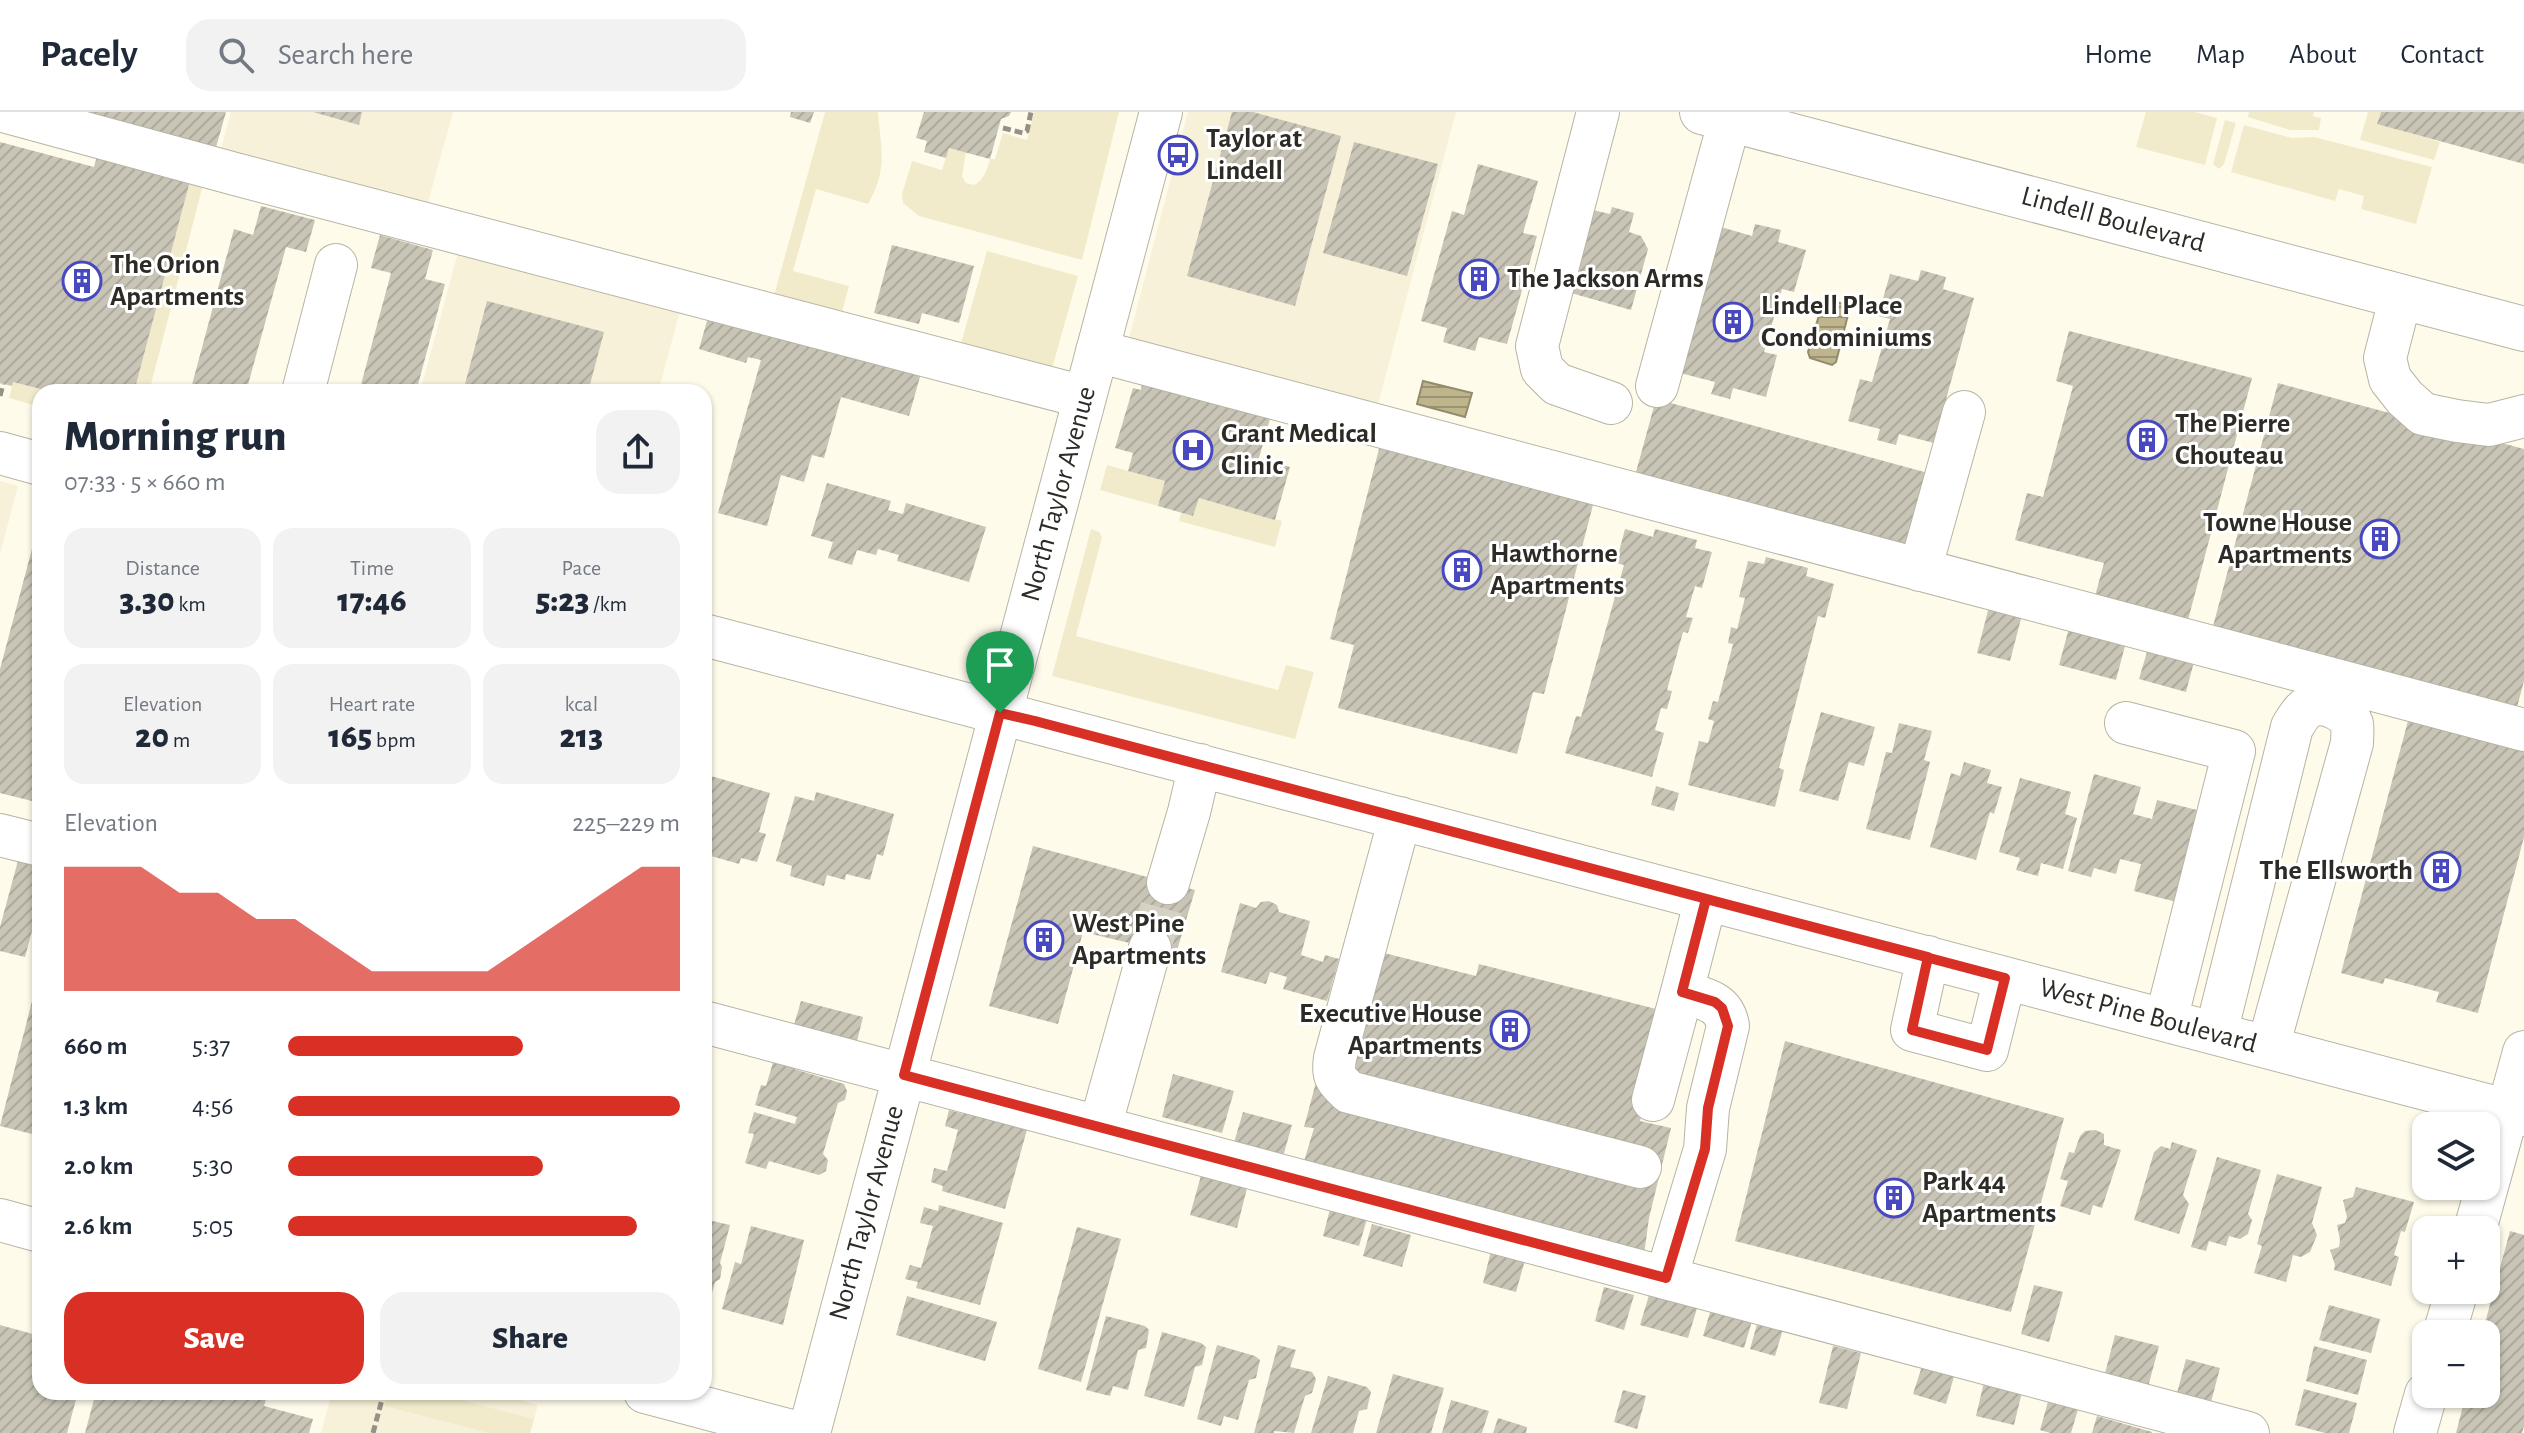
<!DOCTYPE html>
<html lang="en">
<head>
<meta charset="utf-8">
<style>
  body { margin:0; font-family:"Alegreya Sans",sans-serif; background:#f2f2f3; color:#1f2937; height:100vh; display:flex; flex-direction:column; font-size:30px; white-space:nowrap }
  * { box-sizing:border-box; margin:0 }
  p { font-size:26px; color:#747a83 }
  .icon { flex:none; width:44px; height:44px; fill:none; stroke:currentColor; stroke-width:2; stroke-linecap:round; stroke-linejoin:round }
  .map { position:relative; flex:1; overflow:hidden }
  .sheet { position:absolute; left:32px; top:272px; width:680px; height:1016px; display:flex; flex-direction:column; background:#fff; border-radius:24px; box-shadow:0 2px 6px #0004 }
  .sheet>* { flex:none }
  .controls { position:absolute; left:2412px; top:1000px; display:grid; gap:16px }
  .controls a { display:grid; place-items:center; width:88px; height:88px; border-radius:16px; background:#fff; box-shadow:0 2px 6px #0004; font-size:40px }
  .pin { position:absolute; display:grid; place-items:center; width:68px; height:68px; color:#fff; margin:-82px -34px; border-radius:50% 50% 50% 0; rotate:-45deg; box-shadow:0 0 8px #0007 }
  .pin .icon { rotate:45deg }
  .round { display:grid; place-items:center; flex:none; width:84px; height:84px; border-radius:24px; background:#f2f2f3 }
  .headline { display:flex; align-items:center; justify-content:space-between; height:136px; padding:0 32px }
  h1 { font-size:44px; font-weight:800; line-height:60px }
  .stats { display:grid; grid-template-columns:repeat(3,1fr); gap:12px; height:136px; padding:8px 32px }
  .stats div { display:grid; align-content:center; border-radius:20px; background:#f2f2f3; text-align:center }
  .stats b { font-size:34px; font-weight:800 }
  .stats small { font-size:22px; font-weight:400 }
  .stats p { font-size:22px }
  .chart { height:224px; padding:16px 32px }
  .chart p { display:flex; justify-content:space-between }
  .chart svg { width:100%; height:144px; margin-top:8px; fill:#d93025; opacity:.7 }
  .action { display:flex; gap:16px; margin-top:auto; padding:16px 32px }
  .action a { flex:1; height:92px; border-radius:24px; background:#d93025; color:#fff; font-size:32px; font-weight:800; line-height:92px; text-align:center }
  .action a+a { background:#f2f2f3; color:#1f2937 }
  ul { padding:0 32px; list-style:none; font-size:26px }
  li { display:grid; grid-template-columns:128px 96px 1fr; align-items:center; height:60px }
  li i { height:20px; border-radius:10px; background:#d93025 }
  header { display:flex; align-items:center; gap:48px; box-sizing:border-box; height:112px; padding:0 40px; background:#fff; border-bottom:2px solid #e0e1e3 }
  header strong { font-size:38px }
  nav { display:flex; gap:44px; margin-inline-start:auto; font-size:28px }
  .search { width:560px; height:72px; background:#f2f2f3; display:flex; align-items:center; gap:20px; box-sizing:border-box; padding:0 28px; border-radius:24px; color:#747a83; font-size:30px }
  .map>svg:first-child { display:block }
  .built { fill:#f7f1d9 }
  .green { fill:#f2ebcb }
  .water { fill:url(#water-rules); stroke:#928c6d; stroke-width:2 }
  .building { fill:url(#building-hatch) }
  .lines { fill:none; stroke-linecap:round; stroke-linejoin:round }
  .minor-tunnel { stroke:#d5d1c3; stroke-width:42; stroke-dasharray:42 21; stroke-linecap:butt }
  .minor-casing { stroke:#b7b4a4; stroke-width:44 }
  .major-casing { stroke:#b7b4a4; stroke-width:46 }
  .path { stroke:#949187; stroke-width:5; stroke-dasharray:8 4; stroke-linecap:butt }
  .minor { stroke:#fff; stroke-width:42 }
  .major { stroke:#fff; stroke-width:44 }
  .route-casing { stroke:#fff; stroke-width:16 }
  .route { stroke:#d93025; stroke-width:10 }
  .labels { text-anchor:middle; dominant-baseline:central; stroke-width:6; stroke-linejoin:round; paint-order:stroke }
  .poi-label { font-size:28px; font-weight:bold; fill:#2d2b25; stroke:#fff; text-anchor:start }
  .street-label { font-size:28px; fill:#2d2b25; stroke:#fff }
</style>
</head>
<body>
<header>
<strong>Pacely</strong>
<div class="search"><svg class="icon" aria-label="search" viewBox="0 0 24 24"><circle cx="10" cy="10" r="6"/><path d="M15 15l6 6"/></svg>Search here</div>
<nav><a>Home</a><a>Map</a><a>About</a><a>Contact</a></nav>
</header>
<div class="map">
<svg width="2524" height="1321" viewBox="0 0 2524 1321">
  <defs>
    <pattern id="water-rules" width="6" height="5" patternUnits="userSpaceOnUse" patternTransform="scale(2)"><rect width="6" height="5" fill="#beb58c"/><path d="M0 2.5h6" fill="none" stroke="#9b9372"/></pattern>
    <pattern id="building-hatch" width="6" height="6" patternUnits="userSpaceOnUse" patternTransform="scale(2)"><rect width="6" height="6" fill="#c9c5b6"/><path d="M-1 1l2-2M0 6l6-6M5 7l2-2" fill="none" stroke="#ada99c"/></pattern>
  </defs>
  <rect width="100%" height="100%" fill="#fffbeb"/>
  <path class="built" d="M231 0H453L427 94 220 41Z
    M1188 0H1456L1376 300 1127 234Z
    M460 133 682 192 658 280H420Z
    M0 369 18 374 0 442Z
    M332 1280H491L538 1293 530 1321H321Z"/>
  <path class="green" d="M825 0H878C881 38 888 57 868 92L816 77 793 159 849 174 841 204 773 187Z
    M1034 0H1119L1082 148 919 104 903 91 902 82 912 49 942 58 949 36 966 40 962 64 966 71 974 73C984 68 987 58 990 47H995L1003 21 1027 28Z
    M2146 0H2195L2217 6 2205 53 2136 35Z
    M2249 0H2314L2313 4 2321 6 2319 18H2290L2248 5Z
    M2368 0H2381L2377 11 2440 30 2434 48 2360 28Z
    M2225 8 2236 11 2224 52 2219 57 2213 52Z
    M2244 13 2292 26 2314 25 2432 55 2416 112 2361 97 2364 84 2339 77 2335 89 2231 60Z
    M190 69 203 73 149 280H134Z
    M987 139 1078 164 1051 260 960 235Z
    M13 270 50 280H40V295L9 286Z
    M1107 353 1165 369 1158 394 1100 378Z
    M1199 386 1282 409 1275 435 1179 409 1181 400 1193 404Z
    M1091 417 1099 420 1102 425 1076 524 1278 578 1286 553 1314 560 1295 627 1052 564Z
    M388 1280H431L534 1307 530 1321H489L385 1294Z"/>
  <path class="water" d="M1828 188 1848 193 1849 199 1836 250 1832 253 1810 246 1808 240 1823 190Z
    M1423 269 1472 281 1465 305 1417 292Z"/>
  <path class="building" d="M84 0H226L215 39Z
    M313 0H362L359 13Z
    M791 0H814L810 11 790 5Z
    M924 0H1011L1009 4 1001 7 990 47 949 36 946 46 924 40 927 29 916 26Z
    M1232 0H1253L1341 24 1295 194 1187 164Z
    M2381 0H2524V52L2377 12Z
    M0 30 94 55 97 44 190 69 134 280H52L13 270 12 274 0 271Z
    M1354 30 1438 52 1407 164 1323 141Z
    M1478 52 1538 69 1523 121 1537 124 1507 232 1479 225 1475 239 1443 230 1447 216 1421 209 1452 99 1464 103Z
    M261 94 315 108 306 140 286 135 246 280H190L234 117 253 123Z
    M1580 95 1610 102 1612 95 1634 101 1629 120 1641 124 1648 137 1631 198 1557 177Z
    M1755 112 1781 118 1778 130 1806 138 1794 180 1782 177 1764 240 1777 243 1766 285 1733 276 1730 287 1711 282 1715 270 1680 261 1721 115 1752 124Z
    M380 123 433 138 425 167 445 172 416 280H359L391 161 371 156Z
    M892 133 974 154 959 211 922 201 919 212 874 201Z
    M1921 158 1946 165 1943 177 1974 186 1934 331 1899 322 1896 333 1877 328 1880 317 1848 309 1860 267 1872 270 1890 207 1878 204 1890 162 1918 169Z
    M487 189 604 220 588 280H463Z
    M709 202 759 216 757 221 769 225 770 219 921 261 909 304 841 285 824 346 812 343 804 370 781 363 767 414 718 401 761 248 748 245 746 251 699 237Z
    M2069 219 2252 266 2188 508 2095 484 2104 451 2015 428 2027 381 2043 385 2073 274 2056 269Z
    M1142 271 1272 300 1259 346 1290 355 1275 408 1199 386 1193 404 1158 394 1165 369 1128 359 1133 341 1115 336 1133 276 1141 278Z
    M2278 271 2524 337V569L2516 599 2212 518Z
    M1656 287 1939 364 1920 437 1636 360Z
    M1380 333 1594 389 1544 582 1533 580 1517 642 1338 596 1354 533 1330 527Z
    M827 371 891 389 888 398 903 402 906 391 986 415 969 470 897 449 899 443 878 437 876 443 857 438 852 453 828 446 833 430 811 424Z
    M1625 417 1653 425 1655 417 1697 428 1695 436 1712 440 1702 476 1695 474 1686 505 1693 506 1688 521 1683 520 1667 578 1672 579 1667 597 1661 596 1655 618 1664 621 1652 665 1565 641 1576 604 1581 605 1624 453 1616 451Z
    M32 437 40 439V691L0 681V557Z
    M1766 445 1808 456 1806 464 1834 472 1825 506 1818 504 1779 656 1784 658 1775 695 1688 673 1699 629 1708 631 1714 609 1708 607 1713 589 1718 590 1733 532 1728 531 1731 515 1737 517 1745 486 1739 485 1748 449 1764 452Z
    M1990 491 2023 499 2010 549 1977 541Z
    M2069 516 2126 530 2116 568 2059 553Z
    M2149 533 2195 546 2186 580 2139 567Z
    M1821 600 1875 615 1864 654 1849 650 1838 689 1799 679Z
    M2409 605 2524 635V725L2478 901 2436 890 2439 880 2385 866 2383 872 2341 861Z
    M1899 611 1932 619 1924 648 1930 650 1910 728 1866 717 1886 640 1892 641Z
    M1964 650 1991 658 1987 671 2002 675 1994 702 1990 700 1976 748 1930 735 1951 661 1960 664Z
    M704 662 770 681 759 720 766 722 757 750 741 746 739 752 704 742Z
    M2094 662 2141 675 2133 702 2152 707 2157 688 2209 701 2184 792 2134 779 2141 752 2120 747 2116 762 2094 756 2091 765 2068 759Z
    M2020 666 2071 680 2065 702 2077 706 2063 757 2041 751 2038 764 2016 758 2020 746 1999 740Z
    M1656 674 1679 681 1674 699 1651 693Z
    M816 680 894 702 883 744 877 742 870 768 846 762 845 768 827 763 824 774 790 764 792 754 776 749 795 684 814 689Z
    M1033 734 1195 778 1176 842 1083 820 1058 912 989 894Z
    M19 745 40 750V789L25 845 0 839V815Z
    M1269 789 1277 793 1279 800 1310 809 1301 843 1323 850 1325 843 1339 847 1327 889 1283 877 1287 865 1270 860 1266 872 1221 860 1240 791 1256 796 1261 790Z
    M1376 839 1476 864 1479 852 1668 900 1640 1009 1671 1016 1649 1106 1644 1143 1302 1056 1314 1016 1304 1015 1326 933Z
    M39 862H40V1024L0 1014Z
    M801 889 863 905 855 937 792 920Z
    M1785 929 2064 1006 2011 1200 1735 1129Z
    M774 947 795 953 794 957 844 972 847 979 845 988 838 991 823 1042 828 1048 826 1059 819 1063 769 1049 766 1057 745 1051 754 1022 748 1021 754 1000 795 1012 797 1005 755 993 761 973 766 974Z
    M1173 962 1234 979 1222 1021 1162 1005Z
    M964 997 1028 1014 1005 1097 942 1079 943 1074 931 1070 934 1056 947 1059 958 1018 945 1014 949 998 963 1002Z
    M1243 1000 1292 1013 1282 1048 1233 1034Z
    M2096 1018 2104 1022V1033L2121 1038 2102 1096 2093 1093 2090 1103 2060 1094 2068 1069 2060 1067 2069 1040 2074 1041 2080 1024 2085 1019Z
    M2172 1030 2197 1038 2183 1083 2189 1092 2179 1122 2134 1108 2154 1040 2161 1034 2170 1037Z
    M2217 1045 2261 1058 2248 1102 2252 1108 2248 1122 2240 1127 2229 1124 2226 1134 2209 1129 2206 1139 2191 1135Z
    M1202 1060 1248 1072 1237 1116 1190 1103Z
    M2277 1062 2322 1075 2312 1111 2317 1123 2310 1140 2301 1145 2293 1143 2286 1170 2254 1161 2262 1134 2257 1132Z
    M2356 1075 2414 1090 2405 1120 2401 1119 2394 1143 2399 1145 2391 1174 2334 1158 2335 1153 2330 1138 2339 1135 2340 1128 2337 1113 2345 1111 2347 1105 2343 1088 2353 1085Z
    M939 1093 1003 1111 980 1193 916 1176 918 1170 905 1167 910 1153 921 1156 933 1114 920 1111 924 1095 938 1099Z
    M1330 1097 1367 1107 1359 1134 1323 1124Z
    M704 1107 730 1113 720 1151 722 1155 720 1167 715 1170 709 1192 704 1190Z
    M1372 1112 1411 1123 1402 1155 1363 1144Z
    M751 1114 804 1128 783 1213 722 1197 735 1150 741 1152Z
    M1077 1115 1121 1127 1081 1270 1038 1257Z
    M2510 1119 2524 1123V1314L2522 1321H2456L2466 1282H2486V1222H2482Z
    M1491 1139 1525 1148 1516 1180 1483 1171Z
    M2034 1173 2063 1180 2049 1230 2021 1222Z
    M1604 1175 1634 1183 1624 1218 1595 1209Z
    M1650 1180 1698 1193 1688 1226 1640 1213Z
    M907 1184 997 1210 985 1249 896 1223Z
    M2329 1193 2380 1207 2371 1241 2319 1228Z
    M1711 1197 1752 1209 1744 1236 1703 1224Z
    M1106 1204 1145 1214 1149 1218 1146 1236 1138 1238 1128 1278 1113 1274 1110 1284 1086 1278Z
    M1758 1209 1783 1217 1775 1244 1750 1237Z
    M0 1213 40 1224V1280H78L67 1321H0Z
    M1162 1220 1201 1231 1206 1235 1202 1253 1195 1255 1184 1295 1144 1284Z
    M2115 1223 2159 1234 2148 1275 2104 1265Z
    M1217 1233 1255 1244 1260 1248 1256 1266 1249 1268 1238 1308 1224 1304 1221 1314 1197 1307Z
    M1278 1233 1296 1238 1290 1255 1312 1260 1316 1267 1312 1281 1305 1284 1294 1321 1274 1319V1321H1254Z
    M1833 1234 1861 1241 1847 1297 1819 1291Z
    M2314 1234 2367 1248 2358 1283 2306 1269Z
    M2186 1247 2220 1256 2211 1290 2177 1281Z
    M1924 1248 1956 1258 1946 1292 1913 1282Z
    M1393 1262 1444 1276 1431 1321H1376Z
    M1328 1264 1367 1275 1371 1280 1367 1297 1359 1299 1353 1321H1311Z
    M1984 1270 2022 1280 2014 1313 1976 1304Z
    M2304 1277 2357 1291 2349 1321H2325L2295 1313Z
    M1623 1278 1646 1284 1637 1317 1614 1310Z
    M96 1280H253L267 1284 264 1294 313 1307 309 1321H85Z
    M2049 1286 2079 1294 2071 1321H2050L2040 1318Z
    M1451 1288 1489 1299 1482 1321H1442Z
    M2097 1304 2152 1320V1321H2092Z
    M1498 1306 1527 1315 1526 1321H1493Z"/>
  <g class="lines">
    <path class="minor-tunnel" d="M1150 836 1168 771"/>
    <defs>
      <path id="minor" d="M7 0 235 62 1084 285
        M1598 0 1537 234 1542 257 1557 272 1611 291
        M2401 184 2385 246 2390 267 2405 286 2423 302 2457 309 2489 313 2524 304
        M1097 239 2524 618
        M1657 274 1730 7
        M303 280 336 153
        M0 341 40 352
        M1920 458 1964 300
        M704 523 2524 1003
        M2126 611 2234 639 2166 908
        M1400 706 1335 946C1332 964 1336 968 1349 980L1640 1055
        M0 723 40 733
        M1168 771 1189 700 1200 653
        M1928 845 1912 918 1987 938 2005 866
        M704 910 2248 1321
        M2216 921 2292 615C2298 606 2303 595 2314 593 2327 590 2347 599 2352 612 2353 617 2352 626 2352 631L2268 935
        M1653 988 1682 880
        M1100 1015 1150 836
        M0 1108 40 1119
        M2475 1118 2524 940
        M1666 1166 1705 1037 1708 996 1728 914C1724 889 1704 887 1682 880L1706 787
        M2444 1222 2457 1178
        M645 1280 799 1321
        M809 1321 1161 0
        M2415 1321 2426 1282"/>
      <path id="major" d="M1702 0 2524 217"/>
    </defs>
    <use href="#minor" class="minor-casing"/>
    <use href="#major" class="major-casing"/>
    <path class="path" d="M1003 16 1023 21 1027 19 1031 0
      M0 284 3 272
      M373 1321 384 1280"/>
    <use href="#minor" class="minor"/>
    <use href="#major" class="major"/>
  </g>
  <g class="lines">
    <defs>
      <path id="route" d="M1000 601 1035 609C1358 695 1681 781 2005 866L1987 938 1912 918 1928 845 1706 787 1682 880 1715 890 1722 896 1728 914 1708 996 1705 1037 1666 1166 904 963 1000 601"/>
    </defs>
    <use href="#route" class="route-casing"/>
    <use href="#route" class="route"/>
  </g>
  <defs>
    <symbol id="bus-ring" viewBox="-11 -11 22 22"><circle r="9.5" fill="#fff" stroke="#4849bf" stroke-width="1.5"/><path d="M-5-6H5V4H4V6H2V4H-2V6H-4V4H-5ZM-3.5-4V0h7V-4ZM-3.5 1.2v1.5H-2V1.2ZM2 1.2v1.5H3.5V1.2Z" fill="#4849bf"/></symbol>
    <symbol id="building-ring" viewBox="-11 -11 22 22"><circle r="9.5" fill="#fff" stroke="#4849bf" stroke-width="1.5"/><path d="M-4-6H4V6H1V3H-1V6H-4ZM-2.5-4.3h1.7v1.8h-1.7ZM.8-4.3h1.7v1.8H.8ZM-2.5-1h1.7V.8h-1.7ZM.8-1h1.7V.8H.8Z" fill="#4849bf"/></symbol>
    <symbol id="hospital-ring" viewBox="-11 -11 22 22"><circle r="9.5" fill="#fff" stroke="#4849bf" stroke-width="1.5"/><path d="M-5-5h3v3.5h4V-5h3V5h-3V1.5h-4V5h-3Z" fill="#4849bf"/></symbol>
  </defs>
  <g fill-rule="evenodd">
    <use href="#bus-ring" x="1156" y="21" width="44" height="44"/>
    <use href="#building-ring" x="1457" y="145" width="44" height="44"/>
    <use href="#building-ring" x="60" y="147" width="44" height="44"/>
    <use href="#building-ring" x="1711" y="188" width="44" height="44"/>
    <use href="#building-ring" x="2125" y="306" width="44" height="44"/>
    <use href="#hospital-ring" x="1171" y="316" width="44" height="44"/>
    <use href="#building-ring" x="2358" y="405" width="44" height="44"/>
    <use href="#building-ring" x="1440" y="436" width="44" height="44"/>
    <use href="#building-ring" x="2419" y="737" width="44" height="44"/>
    <use href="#building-ring" x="1022" y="806" width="44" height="44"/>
    <use href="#building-ring" x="1488" y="896" width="44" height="44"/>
    <use href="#building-ring" x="1872" y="1064" width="44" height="44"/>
  </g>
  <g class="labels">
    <g class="poi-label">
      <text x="1206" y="27">Taylor at<tspan x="1206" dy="32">Lindell</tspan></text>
      <text x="110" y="153">The Orion<tspan x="110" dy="32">Apartments</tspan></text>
      <text x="1507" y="167">The Jackson Arms</text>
      <text x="1761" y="194">Lindell Place<tspan x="1761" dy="32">Condominiums</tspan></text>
      <text x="2175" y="312">The Pierre<tspan x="2175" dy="32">Chouteau</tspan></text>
      <text x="1221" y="322">Grant Medical<tspan x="1221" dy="32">Clinic</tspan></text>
      <text x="2352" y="411" text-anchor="end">Towne House<tspan x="2352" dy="32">Apartments</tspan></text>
      <text x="1490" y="442">Hawthorne<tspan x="1490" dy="32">Apartments</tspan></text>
      <text x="2413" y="759" text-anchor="end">The Ellsworth</text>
      <text x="1072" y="812">West Pine<tspan x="1072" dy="32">Apartments</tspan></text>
      <text x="1482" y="902" text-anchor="end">Executive House<tspan x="1482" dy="32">Apartments</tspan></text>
      <text x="1922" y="1070">Park 44<tspan x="1922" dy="32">Apartments</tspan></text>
    </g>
    <g class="street-label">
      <text transform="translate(2113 108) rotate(15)">Lindell Boulevard</text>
      <text transform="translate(1059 382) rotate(-75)">North Taylor Avenue</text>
      <text transform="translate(2148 904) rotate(15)">West Pine Boulevard</text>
      <text transform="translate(867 1101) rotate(-75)">North Taylor Avenue</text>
    </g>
  </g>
</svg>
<div class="controls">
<a><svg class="icon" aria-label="layers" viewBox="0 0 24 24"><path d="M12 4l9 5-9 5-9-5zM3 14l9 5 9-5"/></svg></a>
<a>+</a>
<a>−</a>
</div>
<div class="pin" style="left:1000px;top:601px;background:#1e9e55"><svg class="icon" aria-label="arrive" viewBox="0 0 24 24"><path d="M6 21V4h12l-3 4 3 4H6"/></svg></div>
<section class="sheet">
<div class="headline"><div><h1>Morning run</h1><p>07:33 · 5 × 660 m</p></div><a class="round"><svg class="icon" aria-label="share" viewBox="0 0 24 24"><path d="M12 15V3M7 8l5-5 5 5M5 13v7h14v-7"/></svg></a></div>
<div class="stats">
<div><p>Distance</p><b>3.30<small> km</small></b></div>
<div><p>Time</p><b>17:46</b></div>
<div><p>Pace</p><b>5:23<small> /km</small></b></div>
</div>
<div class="stats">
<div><p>Elevation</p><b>20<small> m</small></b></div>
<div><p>Heart rate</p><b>165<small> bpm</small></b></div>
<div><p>kcal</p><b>213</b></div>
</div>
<div class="chart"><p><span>Elevation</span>225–229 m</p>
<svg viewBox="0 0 160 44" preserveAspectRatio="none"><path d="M0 44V6L10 6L20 6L30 14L40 14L50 22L60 22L70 30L80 38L90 38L100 38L110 38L120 30L130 22L140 14L150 6L160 6V44z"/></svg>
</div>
<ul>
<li><b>660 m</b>5:37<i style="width:60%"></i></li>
<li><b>1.3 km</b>4:56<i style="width:100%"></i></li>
<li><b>2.0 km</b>5:30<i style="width:65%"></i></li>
<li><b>2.6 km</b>5:05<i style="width:89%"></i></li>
</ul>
<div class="action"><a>Save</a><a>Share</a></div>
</section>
</div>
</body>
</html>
